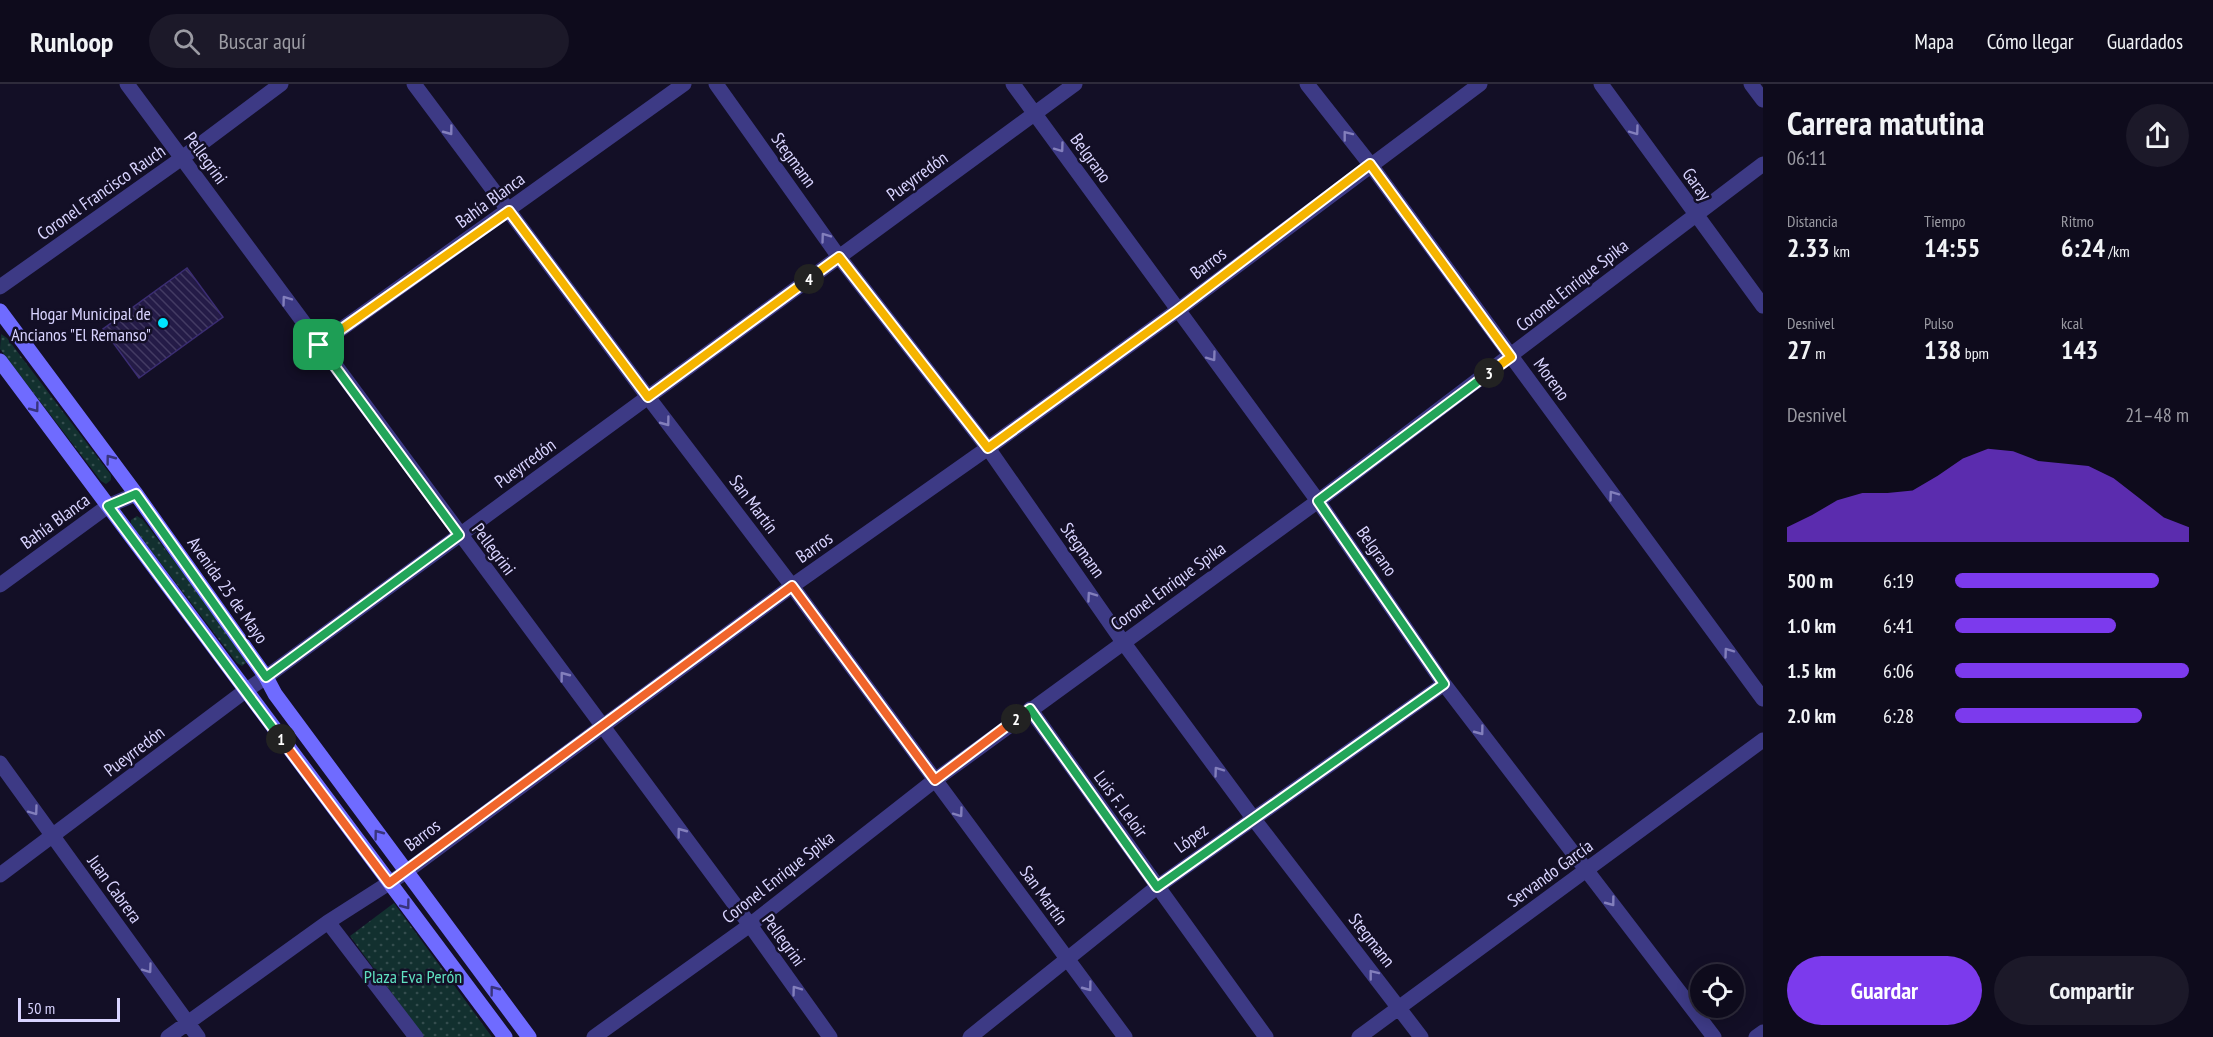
<!DOCTYPE html>
<html lang="es">
<head>
<meta charset="utf-8">
<style>
  body { margin:0; font-family:"PT Sans Narrow",sans-serif; background:#1c1929; color:#f1f3f6; height:100vh; display:flex; flex-direction:column; font-size:22px; white-space:nowrap }
  * { box-sizing:border-box; margin:0 }
  p { font-size:20px; color:#9b9ba3 }
  .icon { flex:none; width:33px; height:33px; fill:none; stroke:currentColor; stroke-width:2; stroke-linecap:round; stroke-linejoin:round }
  .map { position:relative; flex:1; overflow:hidden }
  .details { display:flex; flex-direction:column; background:#0e0b1c; width:450px }
  .details>* { flex:none }
  .controls { position:absolute; left:1690px; top:880px; display:grid; gap:12px }
  .controls a { display:grid; place-items:center; width:54px; height:54px; border-radius:50%; background:#0e0b1c; box-shadow:0 3px 15px #0003,0 0 0 2px #2e2b3b; font-size:30px }
  .scale { position:absolute; left:18px; bottom:15px; width:102px; box-sizing:border-box; padding-left:6px; border:3px solid #d9d4ff; border-top:0; font-size:16px; line-height:21px; white-space:nowrap; color:#d9d4ff; -webkit-text-stroke:4px #130f26; paint-order:stroke }
  .pin { position:absolute; display:grid; place-items:center; width:51px; height:51px; color:#fff; margin:-26px; border-radius:12px; box-shadow:0 3px 9px #0006 }
  .km { position:absolute; width:30px; height:30px; margin:-15px; border-radius:50%; background:#222; color:#fff; font-size:16px; line-height:30px; text-align:center }
  .round { display:grid; place-items:center; flex:none; width:63px; height:63px; border-radius:32px; background:#1c1929 }
  .head { display:flex; align-items:center; justify-content:space-between; height:102px; padding:0 24px }
  h1 { font-size:33px; font-weight:700; line-height:45px }
  .stats { display:grid; grid-template-columns:repeat(3,1fr); gap:9px; height:102px; padding:6px 24px }
  .stats div { display:grid; align-content:center }
  .stats b { font-size:26px; font-weight:700 }
  .stats small { font-size:16px; font-weight:400 }
  .stats p { font-size:16px }
  .chart { height:168px; padding:12px 24px }
  .chart p { display:flex; justify-content:space-between }
  .chart svg { width:100%; height:108px; margin-top:6px; fill:#7c3aed; opacity:.7 }
  .action { display:flex; gap:12px; margin-top:auto; padding:12px 24px }
  .action a { flex:1; height:69px; border-radius:36px; background:#7c3aed; color:#fff; font-size:24px; font-weight:700; line-height:69px; text-align:center }
  .action a+a { background:#1c1929; color:#f1f3f6 }
  ul { padding:0 24px; list-style:none; font-size:20px }
  li { display:grid; grid-template-columns:96px 72px 1fr; align-items:center; height:45px }
  li i { height:15px; border-radius:8px; background:#7c3aed }
  header { display:flex; align-items:center; gap:36px; box-sizing:border-box; height:84px; padding:0 30px; background:#0e0b1c; border-bottom:2px solid #2e2b3b }
  header strong { font-size:28px }
  nav { display:flex; gap:33px; margin-inline-start:auto; font-size:21px }
  .search { width:420px; height:54px; background:#1c1929; display:flex; align-items:center; gap:15px; box-sizing:border-box; padding:0 21px; border-radius:33px; color:#9b9ba3; font-size:22px }
  main { display:flex; flex:1; min-height:0 }
  .map>svg:first-child { display:block }
  .green { fill:url(#green-dots) }
  .building { fill:url(#building-back-hatch); stroke:#3b2d73; stroke-width:1.5 }
  .lines { fill:none; stroke-linecap:round; stroke-linejoin:round }
  .street { stroke:#3d3a85; stroke-width:15 }
  .secondary { stroke:#6f6bff; stroke-width:15 }
  .oneway { stroke:#837fbc }
  .oneway2 { stroke:#38347d }
  .split-1-casing { stroke:#fff; stroke-width:12 }
  .split-2-casing { stroke:#fff; stroke-width:12 }
  .split-3-casing { stroke:#fff; stroke-width:12 }
  .split-4-casing { stroke:#fff; stroke-width:12 }
  .split-5-casing { stroke:#fff; stroke-width:12 }
  .split-1 { stroke:#22a559; stroke-width:8 }
  .split-2 { stroke:#f0652b; stroke-width:8 }
  .split-3 { stroke:#22a559; stroke-width:8 }
  .split-4 { stroke:#f5b400; stroke-width:8 }
  .split-5 { stroke:#f5b400; stroke-width:8 }
  .poi-dot { fill:#00e5ff; stroke:#130f26; stroke-width:2 }
  .labels { text-anchor:middle; dominant-baseline:central; stroke-width:5; stroke-linejoin:round; paint-order:stroke }
  .street-label { font-size:18px; fill:#d9d4ff; stroke:#130f26 }
  .poi-label { font-size:18px; fill:#d9d4ff; stroke:#130f26; text-anchor:end }
  .park-label { font-size:18px; fill:#5fe0c0; stroke:#130f26 }
</style>
</head>
<body>
<header>
<strong>Runloop</strong>
<div class="search"><svg class="icon" aria-label="search" viewBox="0 0 24 24"><circle cx="10" cy="10" r="6"/><path d="M15 15l6 6"/></svg>Buscar aquí</div>
<nav><a>Mapa</a><a>Cómo llegar</a><a>Guardados</a></nav>
</header>
<main>
<div class="map">
<svg width="1763" height="953" viewBox="0 0 1763 953">
  <defs>
    <pattern id="green-dots" width="8" height="8" patternUnits="userSpaceOnUse" patternTransform="scale(1.5)"><rect width="8" height="8" fill="#12302f"/><path d="M2 2h.1M6 6h.1" fill="none" stroke="#344d4e" stroke-width="1.8" stroke-linecap="round"/></pattern>
    <pattern id="building-back-hatch" width="6" height="6" patternUnits="userSpaceOnUse" patternTransform="scale(1.5)"><rect width="6" height="6" fill="#241b47"/><path d="M-1 5l2 2M0 0l6 6M5-1l2 2" fill="none" stroke="#433b63"/></pattern>
  </defs>
  <rect width="100%" height="100%" fill="#130f26"/>
  <path class="green" d="M1 250 7 254 111 391V396L106 400 101 397 0 265Z
    M137 432 143 436 247 573V578L242 582 237 579 131 440V436Z
    M394 819 492 953H424L350 852Z"/>
  <path class="building" d="M187 184 223 233 139 294 103 245Z"/>
  <g class="lines">
    <path class="street" d="M127 0 750 841 830 953
      M414 0 648 313 792 502 1125 953
      M716 0 839 173 988 364 1123 558 1253 734 1421 953
      M1013 0 1318 417 1444 600 1714 953
      M1307 0 1370 80 1763 615
      M1601 0 1763 222
      M1751 0 1763 16
      M0 203 182 74 281 0
      M319 261 684 0
      M0 501 108 422 136 410
      M1030 625 1266 953
      M0 679 198 953
      M0 791 245 607 266 593 1075 0
      M328 838 416 953
      M168 953 328 838 403 790 792 502 988 364 1178 226 1480 0
      M594 953 750 841 935 696 1318 417 1763 80
      M970 953 1157 803 1444 600
      M1359 953 1763 656
      M1756 953 1763 948"/>
    <path class="secondary" d="M0 227 136 410 266 593 275 610 529 953
      M0 277 505 953"/>
  </g>
  <defs><path id="oneway-chevron" d="M-2-3.5L2.5 0L-2 3.5" fill="none" stroke-width="1.6" stroke-linecap="round" stroke-linejoin="round" transform="scale(1.5)"/></defs>
  <g class="oneway">
    <use href="#oneway-chevron" transform="translate(449 47) rotate(53)"/>
    <use href="#oneway-chevron" transform="translate(1635 47) rotate(54)"/>
    <use href="#oneway-chevron" transform="translate(1347 51) rotate(-128)"/>
    <use href="#oneway-chevron" transform="translate(1060 64) rotate(54)"/>
    <use href="#oneway-chevron" transform="translate(825 153) rotate(-126)"/>
    <use href="#oneway-chevron" transform="translate(286 216) rotate(-126)"/>
    <use href="#oneway-chevron" transform="translate(1212 273) rotate(54)"/>
    <use href="#oneway-chevron" transform="translate(666 338) rotate(53)"/>
    <use href="#oneway-chevron" transform="translate(1613 411) rotate(-126)"/>
    <use href="#oneway-chevron" transform="translate(1091 512) rotate(-125)"/>
    <use href="#oneway-chevron" transform="translate(1728 568) rotate(-126)"/>
    <use href="#oneway-chevron" transform="translate(564 592) rotate(-127)"/>
    <use href="#oneway-chevron" transform="translate(1480 647) rotate(53)"/>
    <use href="#oneway-chevron" transform="translate(1218 687) rotate(-126)"/>
    <use href="#oneway-chevron" transform="translate(34 727) rotate(54)"/>
    <use href="#oneway-chevron" transform="translate(959 729) rotate(54)"/>
    <use href="#oneway-chevron" transform="translate(681 748) rotate(-127)"/>
    <use href="#oneway-chevron" transform="translate(1611 818) rotate(53)"/>
    <use href="#oneway-chevron" transform="translate(148 885) rotate(54)"/>
    <use href="#oneway-chevron" transform="translate(1373 890) rotate(-128)"/>
    <use href="#oneway-chevron" transform="translate(1088 903) rotate(53)"/>
    <use href="#oneway-chevron" transform="translate(796 906) rotate(-126)"/>
  </g>
  <g class="oneway2">
    <use href="#oneway-chevron" transform="translate(35 324) rotate(53)"/>
    <use href="#oneway-chevron" transform="translate(110 375) rotate(-127)"/>
    <use href="#oneway-chevron" transform="translate(378 750) rotate(-127)"/>
    <use href="#oneway-chevron" transform="translate(406 821) rotate(53)"/>
    <use href="#oneway-chevron" transform="translate(494 906) rotate(-127)"/>
  </g>
  <g class="lines">
    <defs>
      <path id="split-1" d="M281 655 108 422 136 410 266 593 459 451 319 261"/>
      <path id="split-2" d="M281 655 389 799 792 502 935 696 1016 635"/>
      <path id="split-3" d="M1016 635 1030 625 1157 803 1444 600 1318 417 1489 289"/>
      <path id="split-4" d="M809 195 839 173 988 364 1178 226 1370 80 1511 273 1489 289"/>
      <path id="split-5" d="M319 261 509 127 648 313 809 195"/>
    </defs>
    <use href="#split-1" class="split-1-casing"/>
    <use href="#split-2" class="split-2-casing"/>
    <use href="#split-3" class="split-3-casing"/>
    <use href="#split-4" class="split-4-casing"/>
    <use href="#split-5" class="split-5-casing"/>
    <use href="#split-1" class="split-1"/>
    <use href="#split-2" class="split-2"/>
    <use href="#split-3" class="split-3"/>
    <use href="#split-4" class="split-4"/>
    <use href="#split-5" class="split-5"/>
  </g>
  <circle class="poi-dot" cx="163" cy="239" r="6"/>
  <g class="labels">
    <g class="street-label">
      <text transform="translate(206 74) rotate(54)">Pellegrini</text>
      <text transform="translate(1091 74) rotate(54)">Belgrano</text>
      <text transform="translate(794 76) rotate(54)">Stegmann</text>
      <text transform="translate(917 92) rotate(-36)">Pueyrredón</text>
      <text transform="translate(1697 100) rotate(54)">Garay</text>
      <text transform="translate(101 108) rotate(-35)">Coronel Francisco Rauch</text>
      <text transform="translate(490 116) rotate(-36)">Bahía Blanca</text>
      <text transform="translate(1208 179) rotate(-37)">Barros</text>
      <text transform="translate(1572 201) rotate(-38)">Coronel Enrique Spika</text>
      <text transform="translate(1552 295) rotate(54)">Moreno</text>
      <text transform="translate(525 379) rotate(-36)">Pueyrredón</text>
      <text transform="translate(754 420) rotate(53)">San Martín</text>
      <text transform="translate(55 437) rotate(-36)">Bahía Blanca</text>
      <text transform="translate(814 463) rotate(-35)">Barros</text>
      <text transform="translate(494 465) rotate(53)">Pellegrini</text>
      <text transform="translate(1083 466) rotate(55)">Stegmann</text>
      <text transform="translate(1377 467) rotate(55)">Belgrano</text>
      <text transform="translate(1168 502) rotate(-36)">Coronel Enrique Spika</text>
      <text transform="translate(228 506) rotate(55)">Avenida 25 de Mayo</text>
      <text transform="translate(134 667) rotate(-37)">Pueyrredón</text>
      <text transform="translate(1121 720) rotate(54)">Luis F. Leloir</text>
      <text transform="translate(422 751) rotate(-37)">Barros</text>
      <text transform="translate(1191 754) rotate(-36)">López</text>
      <text transform="translate(1550 789) rotate(-36)">Servando García</text>
      <text transform="translate(778 793) rotate(-38)">Coronel Enrique Spika</text>
      <text transform="translate(115 805) rotate(54)">Juan Cabrera</text>
      <text transform="translate(1044 811) rotate(54)">San Martín</text>
      <text transform="translate(784 856) rotate(54)">Pellegrini</text>
      <text transform="translate(1372 856) rotate(52)">Stegmann</text>
    </g>
    <g class="poi-label">
      <text x="151" y="229">Hogar Municipal de<tspan x="151" dy="21">Ancianos "El Remanso"</tspan></text>
    </g>
    <g class="park-label">
      <text x="413" y="892">Plaza Eva Perón</text>
    </g>
  </g>
</svg>
<div class="controls">
<a><svg class="icon" aria-label="locate" viewBox="0 0 24 24"><circle cx="12" cy="12" r="6"/><path d="M12 2v4M12 18v4M2 12h4M18 12h4"/></svg></a>
</div>
<div class="scale">50 m</div>
<div class="pin" style="left:319px;top:261px;background:#1e9e55"><svg class="icon" aria-label="arrive" viewBox="0 0 24 24"><path d="M6 21V4h12l-3 4 3 4H6"/></svg></div>
<b class="km" style="left:281px;top:655px">1</b>
<b class="km" style="left:1016px;top:635px">2</b>
<b class="km" style="left:1489px;top:289px">3</b>
<b class="km" style="left:809px;top:195px">4</b>
</div>
<section class="details">
<div class="head"><div><h1>Carrera matutina</h1><p>06:11</p></div><a class="round"><svg class="icon" aria-label="share" viewBox="0 0 24 24"><path d="M12 15V3M7 8l5-5 5 5M5 13v7h14v-7"/></svg></a></div>
<div class="stats">
<div><p>Distancia</p><b>2.33<small> km</small></b></div>
<div><p>Tiempo</p><b>14:55</b></div>
<div><p>Ritmo</p><b>6:24<small> /km</small></b></div>
</div>
<div class="stats">
<div><p>Desnivel</p><b>27<small> m</small></b></div>
<div><p>Pulso</p><b>138<small> bpm</small></b></div>
<div><p>kcal</p><b>143</b></div>
</div>
<div class="chart"><p><span>Desnivel</span>21–48 m</p>
<svg viewBox="0 0 160 44" preserveAspectRatio="none"><path d="M0 44V38L10 33L20 27L30 24L40 24L50 23L60 17L70 10L80 6L90 7L100 11L110 12L120 13L130 18L140 26L150 34L160 38V44z"/></svg>
</div>
<ul>
<li><b>500 m</b>6:19<i style="width:87%"></i></li>
<li><b>1.0 km</b>6:41<i style="width:69%"></i></li>
<li><b>1.5 km</b>6:06<i style="width:100%"></i></li>
<li><b>2.0 km</b>6:28<i style="width:80%"></i></li>
</ul>
<div class="action"><a>Guardar</a><a>Compartir</a></div>
</section>
</main>
</body>
</html>
